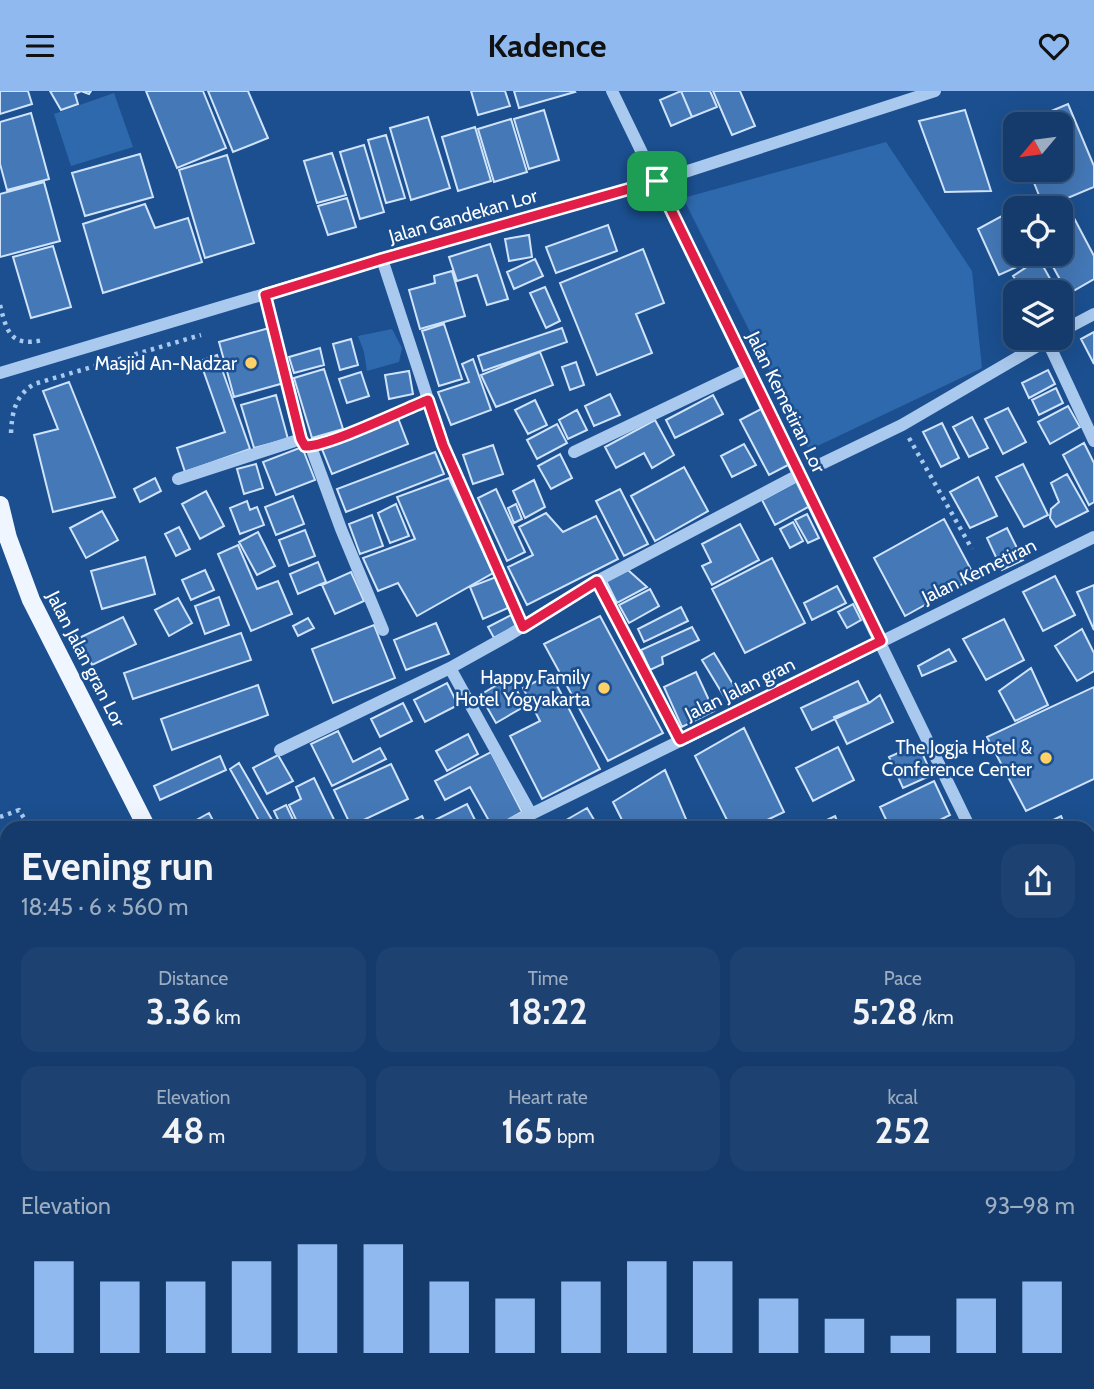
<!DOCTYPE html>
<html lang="en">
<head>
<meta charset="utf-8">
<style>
  body { margin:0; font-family:Cabin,sans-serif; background:#1d4271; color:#f1f3f6; height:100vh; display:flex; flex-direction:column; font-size:26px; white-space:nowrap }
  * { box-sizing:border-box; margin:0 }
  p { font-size:23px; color:#9dadc1 }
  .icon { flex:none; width:38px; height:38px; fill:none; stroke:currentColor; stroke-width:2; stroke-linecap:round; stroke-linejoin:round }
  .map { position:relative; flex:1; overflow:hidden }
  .panel { position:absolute; left:0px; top:730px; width:1096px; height:569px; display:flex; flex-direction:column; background:#143b6b; border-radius:21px 21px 0 0; box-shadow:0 7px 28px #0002,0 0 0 2px #33557e }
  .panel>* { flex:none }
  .needle { width:46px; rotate:241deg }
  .buttons { position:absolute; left:1003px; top:21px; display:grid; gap:14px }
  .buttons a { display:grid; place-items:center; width:70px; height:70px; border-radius:14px; background:#143b6b; box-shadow:0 7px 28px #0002,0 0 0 2px #33557e; font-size:35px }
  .pin { position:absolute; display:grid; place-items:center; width:60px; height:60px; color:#fff; margin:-30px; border-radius:14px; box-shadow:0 4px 10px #0006 }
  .round { display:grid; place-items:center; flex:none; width:74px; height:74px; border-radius:21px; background:#1d4271 }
  .overview { display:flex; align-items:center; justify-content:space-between; height:119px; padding:0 21px }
  h1 { font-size:38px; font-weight:700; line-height:52px }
  .stats { display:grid; grid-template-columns:repeat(3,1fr); gap:10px; height:119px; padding:7px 21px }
  .stats div { display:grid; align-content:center; border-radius:18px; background:#1d4271; text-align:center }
  .stats b { font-size:35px; font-weight:700 }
  .stats small { font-size:19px; font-weight:400 }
  .stats p { font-size:19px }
  .chart { height:196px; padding:14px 21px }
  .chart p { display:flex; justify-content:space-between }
  .chart svg { width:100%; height:126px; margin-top:7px; stroke:#90b9f0; stroke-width:6 }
  header { display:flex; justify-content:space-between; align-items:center; height:91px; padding:0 21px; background:#90b9f0; color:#111; font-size:32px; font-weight:700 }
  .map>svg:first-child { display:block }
  .green { fill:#2e69ad }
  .building { fill:#4478b7; stroke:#cfe3fa; stroke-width:2 }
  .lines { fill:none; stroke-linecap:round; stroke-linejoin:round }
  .path { stroke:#a9c9ee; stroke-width:4.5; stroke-dasharray:3.5 5; stroke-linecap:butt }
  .minor { stroke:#a9c9ee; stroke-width:12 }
  .major { stroke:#f0f6ff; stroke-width:18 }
  .rail { stroke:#fff; stroke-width:5; stroke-dasharray:12 5; stroke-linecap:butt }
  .route-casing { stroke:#fff; stroke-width:14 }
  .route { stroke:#e11d48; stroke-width:9 }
  .poi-dot { fill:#ffd166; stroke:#1b4f8f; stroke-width:2.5 }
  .labels { text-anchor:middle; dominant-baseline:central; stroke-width:5; stroke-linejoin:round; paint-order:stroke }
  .street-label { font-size:19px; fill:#fff; stroke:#1b4f8f }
  .poi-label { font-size:19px; fill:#fff; stroke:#1b4f8f; text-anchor:end }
</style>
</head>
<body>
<header><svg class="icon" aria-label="menu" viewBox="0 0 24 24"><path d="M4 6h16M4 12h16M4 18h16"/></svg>Kadence<svg class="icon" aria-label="heart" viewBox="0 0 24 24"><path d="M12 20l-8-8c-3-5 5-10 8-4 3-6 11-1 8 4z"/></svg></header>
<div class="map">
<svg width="1094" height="1298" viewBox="0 0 1094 1298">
  <rect width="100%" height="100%" fill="#1b4f8f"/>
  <path class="green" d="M114 2 133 56 71 75 54 23Z
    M886 51 972 180 982 277 809 359 683 107Z
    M392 238 402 257 399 271 367 280 364 261 358 245Z"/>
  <path class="building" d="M0 0H28L32 13 0 23Z
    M50 0H91L89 3 81 0 75 3 78 13 61 19Z
    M146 0H203L226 57 177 77Z
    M208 0H248L268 47 233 61Z
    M471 0H505L510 15 478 24Z
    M514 0H574L575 1 519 17Z
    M681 0H710L717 16 692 26Z
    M681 0 692 26 671 35 660 9Z
    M713 0H740L755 35 732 44Z
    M1068 13 1094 75V96L1044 117 1029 79H1060V33H1020Z
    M544 19 559 69 529 78 514 28Z
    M965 19 991 100 945 101 919 30Z
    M31 22 49 88 7 99 0 73V31Z
    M428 26 450 97 411 109 390 37Z
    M511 28 527 81 494 91 478 38Z
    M475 36 491 90 458 100 442 46Z
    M386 44 405 107 386 112 368 49Z
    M364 54 384 121 360 128 340 61Z
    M332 62 346 104 317 112 304 70Z
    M140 63 153 106 85 125 72 82Z
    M227 64 254 152 205 167 179 79Z
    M44 91 60 150 0 166V103Z
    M347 107 356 136 328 144 318 115Z
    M145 113 155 137 188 127 202 171 103 202 83 133Z
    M1011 120 1015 128V163H1031L1034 168 999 184 978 138Z
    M1074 127 1094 165V188L1068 203 1046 163H1060V135Z
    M608 134 617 160 556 182 546 156Z
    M529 144 532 166 509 170 505 148Z
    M490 153 508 208 487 214 477 184 457 190 449 166Z
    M53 155 71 216 31 227 13 166Z
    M643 158 664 212 636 223 652 262 597 284 560 192Z
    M535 168 543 185 514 198 507 181Z
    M1039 168 1053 193 1041 201H1024L1013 185Z
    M452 180 465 225 420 238 409 199 435 192 434 185Z
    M545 196 560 230 546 237 530 202Z
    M1060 203 1072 226 1060 233Z
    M444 233 462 288 439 295 422 240Z
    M269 237 284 292 234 306 219 251Z
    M562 237 567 251 483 280 478 265Z
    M1094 241V273L1081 248Z
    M351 248 358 274 340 279 333 253Z
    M320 257 324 274 294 282 289 266Z
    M540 261 553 294 496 316 481 284Z
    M217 264 250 358 185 381 177 357 225 341 200 270Z
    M473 268 491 319 451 334 438 301 469 291 462 273Z
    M576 271 584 294 570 299 562 276Z
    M324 278 343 338 312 347 294 287Z
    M1048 279 1055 293 1029 307 1022 292Z
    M409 280 413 303 389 308 385 284Z
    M361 281 369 305 347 312 339 288Z
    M69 291 115 406 53 421 34 344 58 338 43 300Z
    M1056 297 1063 312 1039 324 1032 309Z
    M610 303 620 324 594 335 585 315Z
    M276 304 288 348 254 357 241 314Z
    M713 304 723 323 675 347 666 329Z
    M535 309 547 334 528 343 515 319Z
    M1068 315 1080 336 1050 353 1038 331Z
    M1008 317 1026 351 1003 363 985 328Z
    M761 318 790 373 769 384 740 329Z
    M577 319 587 339 568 348 559 329Z
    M972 326 988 357 969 366 953 336Z
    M398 327 408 353 332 383 322 358Z
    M655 329 674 364 652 377 644 362 616 377 605 356Z
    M942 332 959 367 941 376 923 341Z
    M557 333 567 352 537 368 527 349Z
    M1084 352 1094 372V411L1089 414 1063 364Z
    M744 353 756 374 732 386 721 365Z
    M493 354 503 383 473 393 463 364Z
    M302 356 315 389 276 404 263 371Z
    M435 361 444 383 346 421 337 398Z
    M560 363 572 387 551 398 538 375Z
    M256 373 263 397 244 403 237 378Z
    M1023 373 1048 424 1024 436 996 386Z
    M684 376 708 420 655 450 631 405Z
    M1067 383 1088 420 1056 436 1050 427 1051 418 1059 411 1051 392Z
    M978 386 997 425 970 437 950 401Z
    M155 387 161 400 140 411 134 398Z
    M449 387 493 482 417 525 398 492 378 500 363 467 415 448 397 406Z
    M534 389 545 416 525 427 513 400Z
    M797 390 810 415 775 434 762 409Z
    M496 398 525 461 507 470 478 407Z
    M620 398 648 453 624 465 596 410Z
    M206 400 224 435 200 448 182 413Z
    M293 405 304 433 276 444 265 416Z
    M247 410 250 419 257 416 264 434 240 443 230 417Z
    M396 413 409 445 390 452 378 422Z
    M516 413 522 428 514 432 508 417Z
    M102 420 118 449 86 467 70 437Z
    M546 422 563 441 596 425 618 468 527 514 508 476 533 464 519 436Z
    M807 423 819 447 808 452 795 429Z
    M372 424 383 455 360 463 349 433Z
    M944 428 975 486 905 525 874 467Z
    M793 431 803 450 790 457 780 438Z
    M740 433 759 469 712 494 702 475 711 471 702 453Z
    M179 436 190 458 176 465 165 443Z
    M1007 437 1023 469 1002 479 987 447Z
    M305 439 315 465 289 475 279 449Z
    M258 441 275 475 257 484 239 451Z
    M238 454 257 498 278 490 292 523 251 540 218 463Z
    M145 466 155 503 102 518 91 480Z
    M772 467 805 532 745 562 712 498Z
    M318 471 326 491 298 503 290 483Z
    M205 479 214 499 191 509 182 489Z
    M628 479 647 496 617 512 606 490Z
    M351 481 364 510 335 523 322 494Z
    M1055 485 1075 524 1043 540 1023 501Z
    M496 486 508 517 483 528 470 496Z
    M1094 494V539L1077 501Z
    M837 495 846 512 812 529 804 512Z
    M650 498 659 515 629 532 619 514Z
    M219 506 229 534 205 543 195 515Z
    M178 507 192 532 169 545 155 519Z
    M853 513 861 529 847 537 838 521Z
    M681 516 688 530 644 551 638 538Z
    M511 524 516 535 494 547 488 536Z
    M600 525 663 642 608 670 544 553Z
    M123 526 136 553 92 574 79 547Z
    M308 527 314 537 298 545 293 535Z
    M1004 528 1024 569 986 589 963 548Z
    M436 532 449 563 406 579 394 549Z
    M374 534 395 587 333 612 312 558Z
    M692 536 699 549 662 566 663 573 650 579 641 559Z
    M1082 538 1094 562V580L1077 590 1055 555Z
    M241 542 251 569 133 608 124 582Z
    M949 558 956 570 922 585 918 575Z
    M714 562 740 605 728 612 702 569Z
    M1031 577 1048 614 1015 630 999 600Z
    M696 581 714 620 682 636 664 596Z
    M551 583 600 678 542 708 510 645 540 630 523 597Z
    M510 586 525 615 496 632 480 604Z
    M858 590 869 612 812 639 801 617Z
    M447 592 458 614 425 631 414 609Z
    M258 594 268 624 172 659 161 628Z
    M1094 596V688L1026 720 987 646Z
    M880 604 893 631 847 653 834 626 869 612Z
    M403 612 412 630 380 646 371 628Z
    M744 637 784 721 750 737H731L695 665Z
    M338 640 353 671 380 657 386 668 332 695 311 653Z
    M468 643 478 663 447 680 436 660Z
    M918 653 932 684 903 697 889 666Z
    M838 656 854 689 813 710 796 677Z
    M491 661 522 721 493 737 470 696 445 709 435 690Z
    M278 664 293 690 267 703 253 677Z
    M220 665 226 679 160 709 154 695Z
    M239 672 272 729 262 735 230 678Z
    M391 673 408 708 351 735 334 699Z
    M665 679 686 728 671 737H626L613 711Z
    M314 687 338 737H300L289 714 301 708 296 696Z
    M934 690 950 724 924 737H890L880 716Z
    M467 713 479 737H432L429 732Z
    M286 714 297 737H282L274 720Z
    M587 717 599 737H564L561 732Z
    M209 722 217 737H182Z
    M422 725 427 737H397Z
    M835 725 840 737H810Z
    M1061 725 1066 737H1037Z
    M1094 765V801L1088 803V768Z
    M1088 1092 1094 1096V1109L1088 1117Z
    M1094 1145V1181L1088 1185V1149Z
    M1094 1184V1206L1088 1210V1188Z
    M7 1225V1269L0 1253V1228Z
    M1094 1279V1298H1065L1075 1292H1088V1283Z
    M452 1292H472L459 1298H455Z
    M490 1292H509L512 1298H476Z
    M513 1292H545L547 1298H516Z
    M548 1292H580L564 1298H551Z
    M592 1292H648L652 1298H581Z
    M661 1292H721L724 1298H664Z
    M736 1292H763L764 1295 759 1298H740Z
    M853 1292H858L862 1298H844Z
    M888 1292H917L920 1298H891Z
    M953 1292H971L975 1298H944Z
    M985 1292H1034L1040 1298H991Z"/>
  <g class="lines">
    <path class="path" d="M0 214C7 242 11 256 43 249
      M11 342C12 321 15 305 34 293L201 244
      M909 347 972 458
      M0 726 19 719 30 737"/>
    <path class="minor" d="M612 0 970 737
      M382 168 443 354 523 536
      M265 204 301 348 305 355C326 356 404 319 428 309
      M1060 241 1094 223
      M1047 249 1094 350
      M0 282 382 168 657 90 935 0
      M311 356 341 438 383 539
      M574 361 748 278
      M819 374 902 334 1051 247
      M178 388 301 348
      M597 490 800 383
      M280 659 450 577
      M531 723 450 577 511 543 597 490 679 649
      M503 737 1094 446
      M1088 980 1094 992
      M1088 1078 1094 1072
      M511 1292 514 1298
      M657 1292 661 1298
      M726 1292 729 1298
      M794 1292 799 1298
      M976 1292 981 1298
      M467 1298 480 1292
      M936 1298 941 1292"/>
    <path class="major" d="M0 414 8 447 31 509 147 737
      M412 1292 415 1298"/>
    <path class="rail" d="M0 820 7 840
      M0 1034 7 1049
      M0 1071 7 1087
      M96 1292 99 1298
      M114 1292 117 1298
      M147 1292 149 1298"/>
  </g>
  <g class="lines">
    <defs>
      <path id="route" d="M657 90 881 550 680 649 597 490 523 536 443 354 428 309C403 319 327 356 305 355L301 348 265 204 382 168Z"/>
    </defs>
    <use href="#route" class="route-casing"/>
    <use href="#route" class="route"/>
  </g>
  <g class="poi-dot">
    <circle cx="251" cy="272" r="7"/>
    <circle cx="604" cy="597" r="7"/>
    <circle cx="1046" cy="667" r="7"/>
  </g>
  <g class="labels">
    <g class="street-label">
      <text transform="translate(463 125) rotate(-16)">Jalan Gandekan Lor</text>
      <text transform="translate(786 311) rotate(64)">Jalan Kemetiran Lor</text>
      <text transform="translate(979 480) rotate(-26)">Jalan Kemetiran</text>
      <text transform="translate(86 568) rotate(63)">Jalan Jalan gran Lor</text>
      <text transform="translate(740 598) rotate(-26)">Jalan Jalan gran</text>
    </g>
    <g class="poi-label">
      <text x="237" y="272">Masjid An-Nadzar</text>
      <text x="590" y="586">Happy Family<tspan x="590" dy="22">Hotel Yogyakarta</tspan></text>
      <text x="1032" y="656">The Jogja Hotel &amp;<tspan x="1032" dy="22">Conference Center</tspan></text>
    </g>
  </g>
</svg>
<div class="buttons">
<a><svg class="needle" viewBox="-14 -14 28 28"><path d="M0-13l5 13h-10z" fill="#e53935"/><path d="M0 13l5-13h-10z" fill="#9dadc1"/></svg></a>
<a><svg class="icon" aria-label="locate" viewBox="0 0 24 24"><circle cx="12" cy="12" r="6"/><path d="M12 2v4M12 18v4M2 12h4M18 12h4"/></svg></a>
<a><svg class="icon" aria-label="layers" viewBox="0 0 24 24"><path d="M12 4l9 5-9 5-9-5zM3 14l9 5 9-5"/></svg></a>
</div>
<div class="pin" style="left:657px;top:90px;background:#1e9e55"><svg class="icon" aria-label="arrive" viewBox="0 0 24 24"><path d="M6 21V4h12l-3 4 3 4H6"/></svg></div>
<section class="panel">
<div class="overview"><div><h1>Evening run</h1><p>18:45 · 6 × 560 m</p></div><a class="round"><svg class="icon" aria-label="share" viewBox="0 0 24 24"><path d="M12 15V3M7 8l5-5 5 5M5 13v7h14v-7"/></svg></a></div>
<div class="stats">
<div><p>Distance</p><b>3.36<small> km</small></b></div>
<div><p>Time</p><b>18:22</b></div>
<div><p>Pace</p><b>5:28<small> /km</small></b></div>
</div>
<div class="stats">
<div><p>Elevation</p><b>48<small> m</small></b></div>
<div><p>Heart rate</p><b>165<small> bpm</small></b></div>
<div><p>kcal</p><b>252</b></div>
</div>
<div class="chart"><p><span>Elevation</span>93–98 m</p>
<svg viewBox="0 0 160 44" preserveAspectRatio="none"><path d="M5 44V12M15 44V19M25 44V19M35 44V12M45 44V6M55 44V6M65 44V19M75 44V25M85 44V19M95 44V12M105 44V12M115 44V25M125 44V32M135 44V38M145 44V25M155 44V19"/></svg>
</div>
</section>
</div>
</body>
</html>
